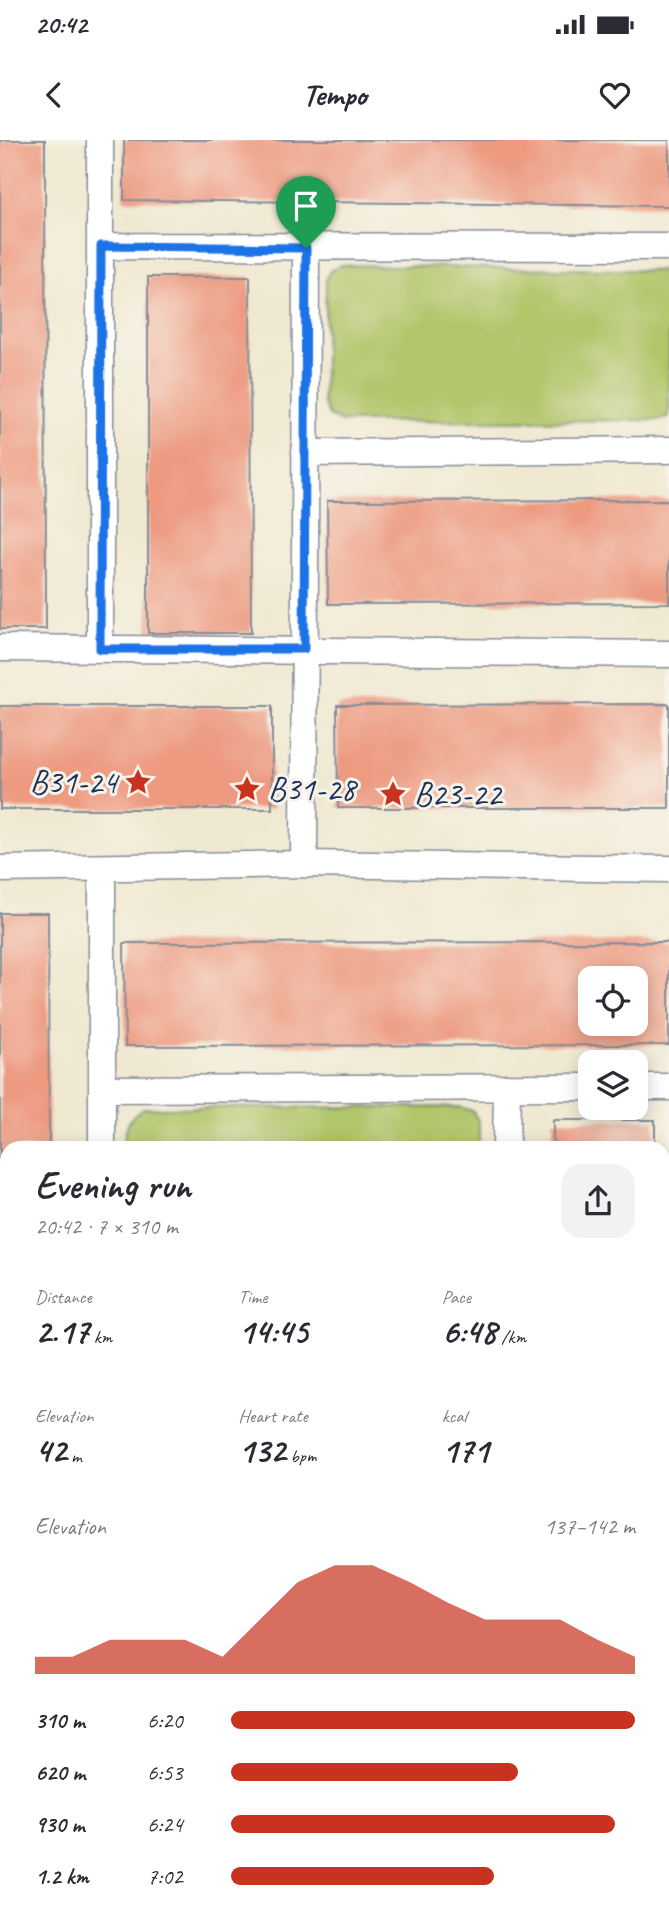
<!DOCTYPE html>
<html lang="en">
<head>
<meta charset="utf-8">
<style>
  body { margin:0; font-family:Caveat,sans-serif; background:#f2f2f3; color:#2b2b33; height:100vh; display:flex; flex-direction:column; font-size:26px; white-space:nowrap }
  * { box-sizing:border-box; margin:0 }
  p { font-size:23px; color:#7c7c81 }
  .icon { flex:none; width:38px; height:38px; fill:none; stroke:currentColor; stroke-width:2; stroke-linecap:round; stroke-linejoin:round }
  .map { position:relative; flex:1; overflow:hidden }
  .drawer { position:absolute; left:0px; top:1001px; width:670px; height:777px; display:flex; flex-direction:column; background:#fff; border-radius:21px 21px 0 0; box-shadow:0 4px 18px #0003 }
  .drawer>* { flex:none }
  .controls { position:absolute; left:578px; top:826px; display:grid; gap:14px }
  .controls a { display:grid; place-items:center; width:70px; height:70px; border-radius:14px; background:#fff; box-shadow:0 4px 18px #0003; font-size:35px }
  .pin { position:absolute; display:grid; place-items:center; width:60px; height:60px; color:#fff; margin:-72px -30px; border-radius:50% 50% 50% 0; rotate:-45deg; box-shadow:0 0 7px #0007 }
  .pin .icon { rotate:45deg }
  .round { display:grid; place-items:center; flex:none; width:74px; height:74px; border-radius:21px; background:#f2f2f3 }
  .summary { display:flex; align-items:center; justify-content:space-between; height:119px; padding:0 35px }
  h1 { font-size:38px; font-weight:700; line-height:52px }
  .metrics { display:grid; grid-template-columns:repeat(3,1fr); gap:10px; height:119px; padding:7px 35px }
  .metrics div { display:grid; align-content:center }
  .metrics b { font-size:35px; font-weight:700 }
  .metrics small { font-size:19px; font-weight:400 }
  .metrics p { font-size:19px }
  .chart { height:196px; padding:14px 35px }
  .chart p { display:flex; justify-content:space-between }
  .chart svg { width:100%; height:126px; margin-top:7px; fill:#c8321e; opacity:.7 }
  ul { padding:0 35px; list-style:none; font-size:23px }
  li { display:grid; grid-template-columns:112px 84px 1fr; align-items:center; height:52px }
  li i { height:18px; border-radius:9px; background:#c8321e }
  .status { display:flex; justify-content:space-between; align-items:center; height:49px; padding:0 35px; background:#fff; direction:ltr }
  .status svg { height:19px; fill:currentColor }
  header { display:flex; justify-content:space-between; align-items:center; height:91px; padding:0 35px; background:#fff; font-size:32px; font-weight:700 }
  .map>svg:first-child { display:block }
  .green { fill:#b1c569; stroke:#667a64; stroke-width:2 }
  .building { fill:#ed9a80; fill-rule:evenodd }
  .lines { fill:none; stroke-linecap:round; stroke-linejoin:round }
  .street-casing { stroke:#868c98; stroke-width:29 }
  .street { stroke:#fff; stroke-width:26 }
  .route-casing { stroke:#fff; stroke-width:14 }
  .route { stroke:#1a73e8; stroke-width:9 }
  .labels { text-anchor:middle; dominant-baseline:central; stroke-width:6; stroke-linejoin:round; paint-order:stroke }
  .poi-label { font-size:33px; fill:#1b2f5e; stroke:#f7f3e8; text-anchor:start }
</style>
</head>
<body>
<div class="status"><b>20:42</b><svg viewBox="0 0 49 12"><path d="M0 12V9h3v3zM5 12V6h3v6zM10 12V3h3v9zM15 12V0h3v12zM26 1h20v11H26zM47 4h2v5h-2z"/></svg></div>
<header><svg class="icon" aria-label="back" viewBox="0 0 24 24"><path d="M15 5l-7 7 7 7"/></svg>Tempo<svg class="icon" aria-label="heart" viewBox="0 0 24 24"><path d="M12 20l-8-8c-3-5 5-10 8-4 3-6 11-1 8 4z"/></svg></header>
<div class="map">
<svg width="669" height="1778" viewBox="0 0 669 1778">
  <rect width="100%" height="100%" fill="#f7f3e8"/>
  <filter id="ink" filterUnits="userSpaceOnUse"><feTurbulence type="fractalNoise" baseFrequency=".0143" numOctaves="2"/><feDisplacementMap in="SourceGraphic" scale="14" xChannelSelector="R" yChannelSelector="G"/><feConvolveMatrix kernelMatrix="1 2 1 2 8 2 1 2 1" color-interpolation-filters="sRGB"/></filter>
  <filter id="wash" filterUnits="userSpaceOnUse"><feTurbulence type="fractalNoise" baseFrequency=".00686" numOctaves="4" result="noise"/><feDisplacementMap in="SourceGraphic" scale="28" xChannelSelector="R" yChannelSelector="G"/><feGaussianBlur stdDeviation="1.57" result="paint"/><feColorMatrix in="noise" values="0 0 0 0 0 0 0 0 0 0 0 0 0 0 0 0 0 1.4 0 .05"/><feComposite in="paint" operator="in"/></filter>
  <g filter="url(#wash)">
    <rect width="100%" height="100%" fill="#f0e9d2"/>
    <path class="green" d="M341 125 669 131V277L661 280 342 282 329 276 323 262 326 139 330 131Z
      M460 967 473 971 479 983V1008H124C124 990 127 978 143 968Z"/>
    <g id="blocks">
      <path class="building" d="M0 0H45L46 489H0Z
        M124 0H669V66L124 60Z
        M148 137H250L251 493H148Z
        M669 360V463L328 464 327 361Z
        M669 564V668H338L337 565Z
        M0 566H272V669H0Z
        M0 773H48L49 1008H7V1325H0Z
        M669 802V905L125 906 124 803ZM590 838H635V884H590Z
        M553 980H655V1008H553Z
        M0 1404H7V1507H0Z
        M0 1588H7V1771H49V1778H0Z
        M663 1618H669V1720H663Z"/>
    </g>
  </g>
  <g filter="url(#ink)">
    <use href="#blocks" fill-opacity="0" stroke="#868c98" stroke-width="2"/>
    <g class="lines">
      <defs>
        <path id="street" d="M101 106 669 107
          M305 313 669 310
          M0 508 669 514
          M100 509V0
          M304 724 306 108
          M102 728V1008
          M0 729 304 724 669 729
          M635 947H669
          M102 949 590 947
          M506 1008 507 947
          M0 1353 7 1352
          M663 1553H669
          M0 1555H7
          M663 1757H669
          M505 1771V1778
          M101 1778V1771"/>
      </defs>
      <use href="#street" class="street-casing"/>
      <use href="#street" class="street"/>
    </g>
  </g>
  <g class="lines" filter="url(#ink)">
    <defs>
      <path id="route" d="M101 106 306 108 304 509H100Z"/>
    </defs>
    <use href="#route" class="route-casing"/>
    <use href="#route" class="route"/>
  </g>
  <defs>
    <symbol id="sight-bare" viewBox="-9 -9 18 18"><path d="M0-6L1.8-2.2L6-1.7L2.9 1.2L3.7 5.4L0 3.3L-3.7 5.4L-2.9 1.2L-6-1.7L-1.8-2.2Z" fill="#c8321e" stroke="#f7f3e8" stroke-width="2.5" paint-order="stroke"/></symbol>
  </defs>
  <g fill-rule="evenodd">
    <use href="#sight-bare" x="119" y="623" width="38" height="38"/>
    <use href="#sight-bare" x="228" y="630" width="38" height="38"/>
    <use href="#sight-bare" x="374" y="635" width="38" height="38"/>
  </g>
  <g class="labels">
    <g class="poi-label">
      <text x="117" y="642" text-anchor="end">B31-24</text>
      <text x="268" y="649">B31-28</text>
      <text x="414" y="654">B23-22</text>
    </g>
  </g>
</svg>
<div class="controls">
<a><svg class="icon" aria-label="locate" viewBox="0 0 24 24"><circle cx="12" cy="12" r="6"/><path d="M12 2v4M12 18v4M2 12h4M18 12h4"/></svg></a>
<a><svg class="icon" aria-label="layers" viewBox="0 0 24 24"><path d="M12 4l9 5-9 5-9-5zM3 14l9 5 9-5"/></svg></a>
</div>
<div class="pin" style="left:306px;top:108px;background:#1e9e55"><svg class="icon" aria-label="arrive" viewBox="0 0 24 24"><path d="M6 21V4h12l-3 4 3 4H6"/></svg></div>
<section class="drawer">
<div class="summary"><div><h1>Evening run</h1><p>20:42 · 7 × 310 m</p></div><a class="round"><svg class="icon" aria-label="share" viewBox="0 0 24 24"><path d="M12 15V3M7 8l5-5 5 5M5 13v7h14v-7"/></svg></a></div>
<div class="metrics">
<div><p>Distance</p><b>2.17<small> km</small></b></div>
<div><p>Time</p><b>14:45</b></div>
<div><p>Pace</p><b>6:48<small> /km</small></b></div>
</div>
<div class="metrics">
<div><p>Elevation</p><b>42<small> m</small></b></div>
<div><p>Heart rate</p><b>132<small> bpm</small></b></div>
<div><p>kcal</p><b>171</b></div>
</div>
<div class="chart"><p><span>Elevation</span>137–142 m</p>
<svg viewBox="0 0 160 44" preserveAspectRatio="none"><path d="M0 44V38L10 38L20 32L30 32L40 32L50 38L60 25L70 12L80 6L90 6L100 12L110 19L120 25L130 25L140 25L150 32L160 38V44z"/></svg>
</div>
<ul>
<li><b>310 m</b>6:20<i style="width:100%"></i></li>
<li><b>620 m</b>6:53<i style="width:71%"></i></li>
<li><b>930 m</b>6:24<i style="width:95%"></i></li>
<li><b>1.2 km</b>7:02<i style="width:65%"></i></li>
</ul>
</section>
</div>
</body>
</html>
